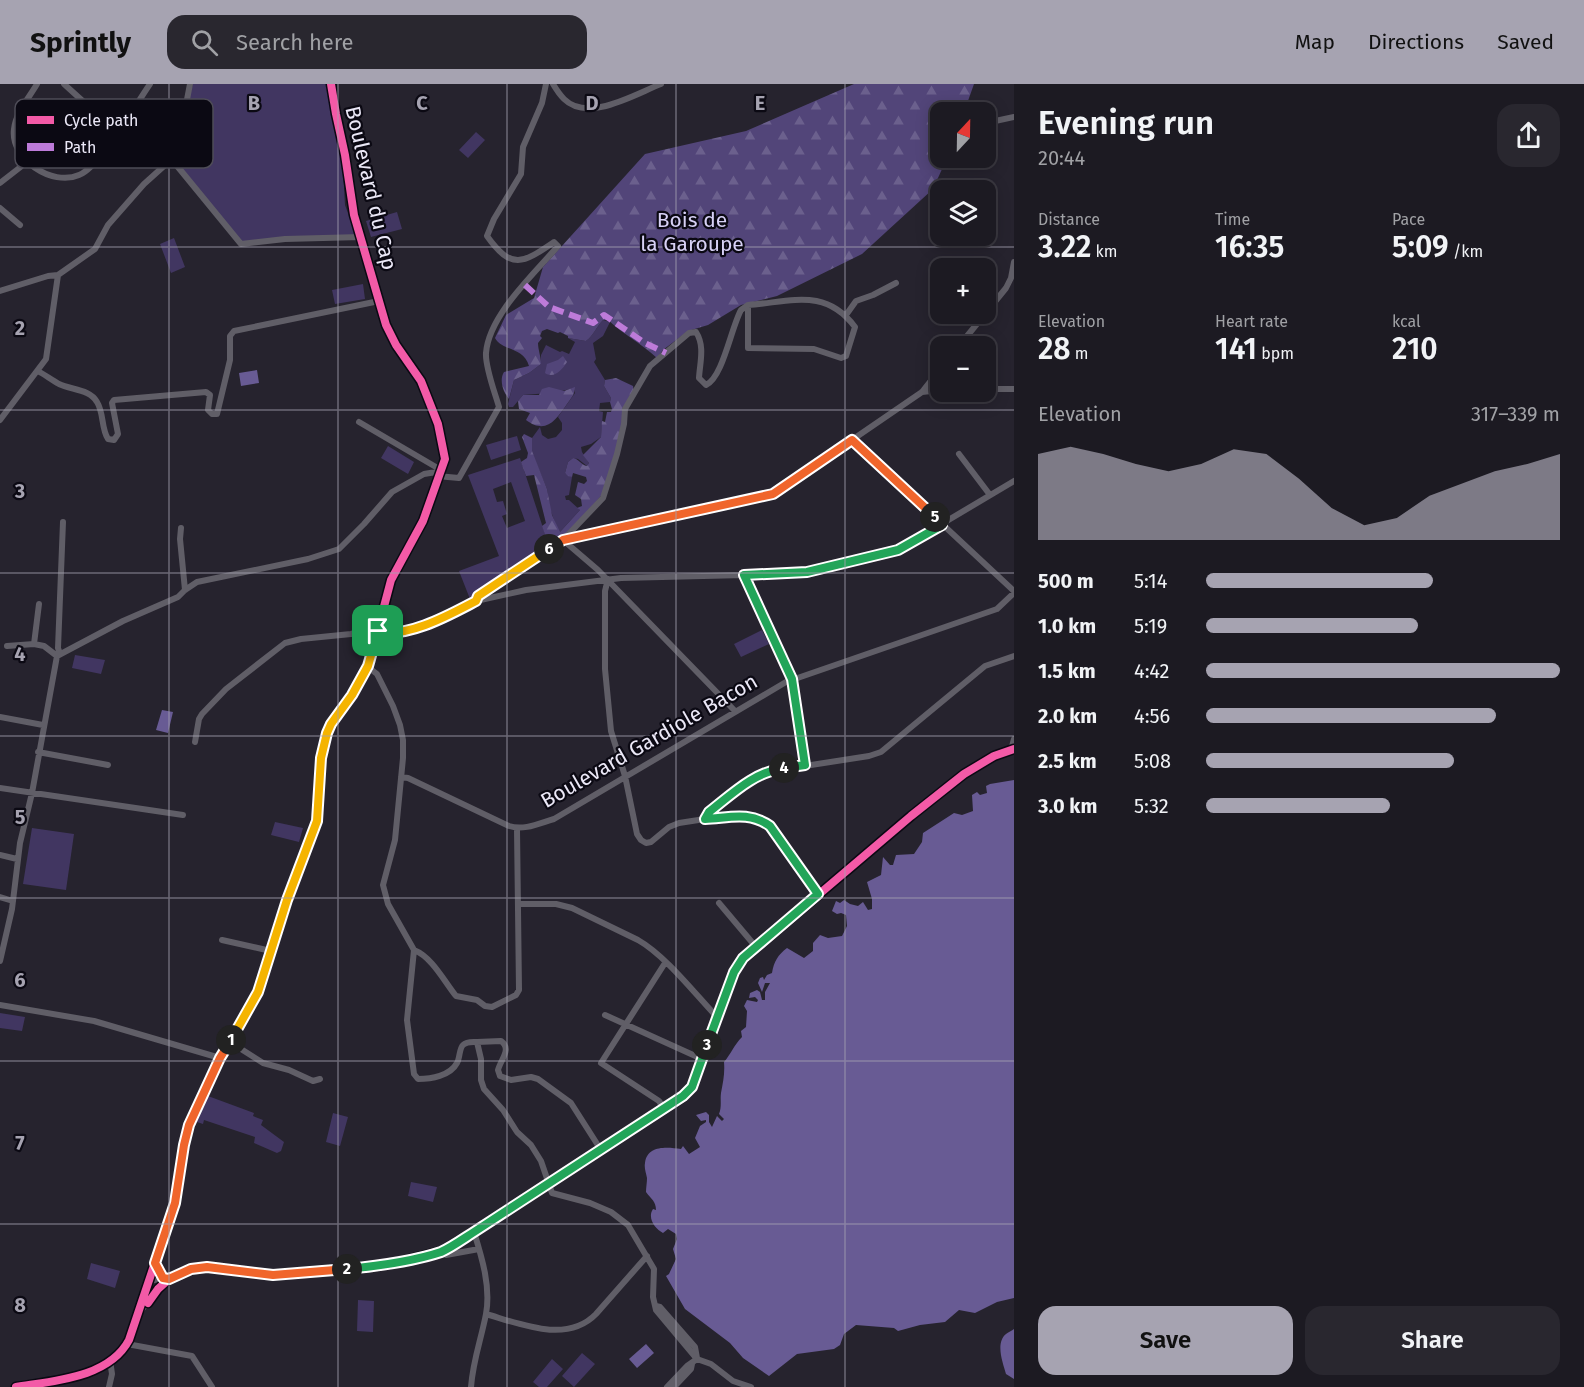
<!DOCTYPE html>
<html lang="en">
<head>
<meta charset="utf-8">
<style>
  body { margin:0; font-family:"Fira Sans",sans-serif; background:#29272f; color:#f1f3f6; height:100vh; display:flex; flex-direction:column; font-size:22px; white-space:nowrap }
  * { box-sizing:border-box; margin:0 }
  p { font-size:20px; color:#a0a1a5 }
  .icon { flex:none; width:33px; height:33px; fill:none; stroke:currentColor; stroke-width:2; stroke-linecap:round; stroke-linejoin:round }
  .map { position:relative; flex:1; overflow:hidden }
  .details { display:flex; flex-direction:column; background:#1c1a22; width:570px }
  .details>* { flex:none }
  .needle { width:39px; rotate:22deg }
  .controls { position:absolute; left:930px; top:18px; display:grid; gap:12px }
  .controls a { display:grid; place-items:center; width:66px; height:66px; border-radius:12px; background:#1c1a22; box-shadow:0 3px 15px #0003,0 0 0 2px #3a3840; font-size:30px }
  .pin { position:absolute; display:grid; place-items:center; width:51px; height:51px; color:#fff; margin:-26px; border-radius:12px; box-shadow:0 3px 9px #0006 }
  .km { position:absolute; width:30px; height:30px; margin:-15px; border-radius:50%; background:#222; color:#fff; font-size:16px; line-height:30px; text-align:center }
  .round { display:grid; place-items:center; flex:none; width:63px; height:63px; border-radius:18px; background:#29272f }
  .head { display:flex; align-items:center; justify-content:space-between; height:102px; padding:0 24px }
  h1 { font-size:33px; font-weight:600; line-height:45px }
  .stats { display:grid; grid-template-columns:repeat(3,1fr); gap:9px; height:102px; padding:6px 24px }
  .stats div { display:grid; align-content:center }
  .stats b { font-size:30px; font-weight:600 }
  .stats small { font-size:16px; font-weight:400 }
  .stats p { font-size:16px }
  .chart { height:168px; padding:12px 24px }
  .chart p { display:flex; justify-content:space-between }
  .chart svg { width:100%; height:108px; margin-top:6px; fill:#a6a3b1; opacity:.7 }
  .primary-button { display:flex; gap:12px; margin-top:auto; padding:12px 24px }
  .primary-button a { flex:1; height:69px; border-radius:18px; background:#a6a3b1; color:#111; font-size:24px; font-weight:600; line-height:69px; text-align:center }
  .primary-button a+a { background:#29272f; color:#f1f3f6 }
  ul { padding:0 24px; list-style:none; font-size:20px }
  li { display:grid; grid-template-columns:96px 72px 1fr; align-items:center; height:45px }
  li i { height:15px; border-radius:8px; background:#a6a3b1 }
  header { display:flex; align-items:center; gap:36px; box-sizing:border-box; height:84px; padding:0 30px; background:#a6a3b1; color:#111 }
  header strong { font-size:28px }
  nav { display:flex; gap:33px; margin-inline-start:auto; font-size:21px }
  .search { width:420px; height:54px; background:#29272f; display:flex; align-items:center; gap:15px; box-sizing:border-box; padding:0 21px; border-radius:18px; color:#a0a1a5; font-size:22px }
  main { display:flex; flex:1; min-height:0 }
  .map>svg:first-child { display:block }
  .green { fill:#413661; fill-rule:evenodd }
  .forest { fill:url(#forest-firs) }
  .water { fill:#685b94 }
  .lines { fill:none; stroke-linecap:round; stroke-linejoin:round }
  .minor { stroke:#605e67; stroke-width:6 }
  .quiet { stroke:#bd7bd9; stroke-width:6; stroke-dasharray:12 6; stroke-linecap:butt }
  .cycleway-casing { stroke:#0b0913; stroke-width:11 }
  .cycleway { stroke:#f35aa7; stroke-width:8 }
  .split-1-casing { stroke:#fff; stroke-width:12 }
  .split-2-casing { stroke:#fff; stroke-width:12 }
  .split-3-casing { stroke:#fff; stroke-width:12 }
  .split-4-casing { stroke:#fff; stroke-width:12 }
  .split-5-casing { stroke:#fff; stroke-width:12 }
  .split-6-casing { stroke:#fff; stroke-width:12 }
  .split-7-casing { stroke:#fff; stroke-width:12 }
  .split-1 { stroke:#f5b400; stroke-width:8 }
  .split-2 { stroke:#f0652b; stroke-width:8 }
  .split-3 { stroke:#22a559; stroke-width:8 }
  .split-4 { stroke:#22a559; stroke-width:8 }
  .split-5 { stroke:#22a559; stroke-width:8 }
  .split-6 { stroke:#f0652b; stroke-width:8 }
  .split-7 { stroke:#f5b400; stroke-width:8 }
  .grid { fill:none; stroke:#a6a3b1; stroke-width:1.5; stroke-opacity:0.55 }
  .labels { text-anchor:middle; dominant-baseline:central; stroke-width:4.5; stroke-linejoin:round; paint-order:stroke }
  .street-label { font-size:21px; fill:#ebe8f7; stroke:#0b0913 }
  .park-label { font-size:21px; fill:#d7d1f5; stroke:#0b0913 }
  .key { fill:#0b0913; stroke:#4e4c57; stroke-width:1.5 }
  .key-label { font-size:16px; fill:#ebe8f7 }
  .grid-label { font-size:20px; text-anchor:middle; font-weight:bold; fill:#a6a3b1; stroke:#0b0913; stroke-width:4.5; stroke-linejoin:round; paint-order:stroke }
</style>
</head>
<body>
<header>
<strong>Sprintly</strong>
<div class="search"><svg class="icon" aria-label="search" viewBox="0 0 24 24"><circle cx="10" cy="10" r="6"/><path d="M15 15l6 6"/></svg>Search here</div>
<nav><a>Map</a><a>Directions</a><a>Saved</a></nav>
</header>
<main>
<div class="map">
<svg width="1014" height="1303" viewBox="0 0 1014 1303">
  <defs>
    <pattern id="forest-firs" width="22" height="20" patternUnits="userSpaceOnUse" patternTransform="scale(1.5)"><rect width="22" height="20" fill="#524579"/><path d="M5 1l3.5 6h-7zM16 11l3.5 6h-7z" fill="#6b608d"/></pattern>
  </defs>
  <rect width="100%" height="100%" fill="#26232e"/>
  <path class="green" d="M193 0H328L333 34 342 68 345 121 356 151 242 158 171 72Z
    M476 48 485 56 468 74 459 66Z
    M397 128 402 145 371 153 366 137Z
    M174 154 185 183 171 189 160 160Z
    M363 200 365 215 335 220 332 206Z
    M603 236 610 238 603 252 593 259 596 275 594 278 605 296 604 302 611 314 610 318 600 319 599 327 603 328 601 353 591 360 581 363 582 368 589 379 587 382 578 375 573 374 568 378 565 389 572 393 569 411 565 412 566 416H569L580 426 559 449 550 425 547 405 531 367 532 354 540 343 542 351 548 355 556 353 562 346V339L558 333 575 309V304C559 308 541 310 523 311L513 323H509L508 320 514 296 529 289 541 280V271L546 261 560 268 562 267 569 270 575 258 568 254 586 257C594 251 596 243 603 236Z
    M517 352 521 366 491 376 486 361Z
    M388 362 414 378 408 390 381 374Z
    M520 374 549 462 523 478 470 515 459 487 499 472 468 391ZM511 398 525 437 507 444 502 432 507 430 503 417 497 418 493 405Z
    M762 546 769 560 741 573 734 560Z
    M75 571 105 576 101 590 72 584Z
    M275 738 303 744 299 758 271 751Z
    M32 744 74 750 66 806 23 800Z
    M0 929 25 933 22 947 0 944Z
    M208 1012 254 1029 253 1032 263 1036 261 1041 284 1058 281 1067 277 1069 254 1059 255 1053 204 1036 203 1040 197 1038Z
    M333 1029 348 1033 340 1062 326 1058Z
    M411 1098 437 1103 433 1118 408 1112Z
    M91 1179 120 1187 115 1204 87 1195Z
    M358 1216 374 1217 373 1248 357 1247Z
    M582 1269 595 1280 574 1303 562 1292Z
    M552 1275 563 1285 547 1303H539L533 1298Z"/>
  <path class="forest" d="M854 0H974L964 28H940V74H947L933 105 862 170 777 212 741 221 708 241 688 247 663 266 657 274C642 260 623 250 608 236H603C596 243 594 251 586 257L568 254V252L560 248 558 249 547 245 542 247 540 252 542 254 538 259C538 266 541 272 541 280L529 289 514 296 509 315C503 308 499 296 504 288L529 282C524 263 502 267 495 254L506 231 534 214 543 183 645 70 746 47Z
    M563 272 567 278C562 286 554 295 545 289L547 280 558 276Z
    M616 294 633 302 634 308 625 325 607 405 563 456 549 462 542 442 546 439 534 391 526 392 521 378 527 374 528 369 522 353 524 350 532 354V367L547 405 552 431 560 448 580 426 577 424 582 422 581 415 575 411 578 398 584 400 587 397 586 393 573 389 572 393 568 392 565 389 568 378 573 374C579 375 581 381 587 382L589 379 583 371 601 353 602 337 605 338 607 328H611L612 325 610 318 611 314 604 302 605 296Z
    M549 303 564 307 575 303C575 311 571 314 567 320 556 336 546 351 526 336L530 329 519 325 518 317 523 311H539L542 305Z"/>
  <path class="water" d="M257 286 259 299 241 302 239 289Z
    M162 626 173 628 168 649 156 646Z
    M1014 696V1214L997 1218 975 1229 959 1226 945 1238 920 1241 898 1247 894 1244 856 1241 844 1250 840 1261 834 1265 797 1270 769 1292 743 1274 730 1259 685 1225 666 1192 669 1190 676 1175 673 1165 677 1155 676 1150 668 1145 663 1149C655 1145 647 1134 653 1125L656 1126C656 1117 651 1115 646 1108 646 1103 647 1099 647 1094 646 1089 644 1084 645 1079 647 1061 667 1063 681 1065L683 1062 689 1070 700 1063 695 1054 700 1042 706 1038V1036L701 1037 696 1031 706 1028 709 1031V1038L712 1043 717 1032 722 1037 724 1035 719 1030C722 1022 720 1016 721 1009 723 998 725 989 724 978 731 970 734 961 742 953L741 947 746 943 747 927 744 922 747 916 757 918 758 916 755 913 749 914 750 909 757 906 760 908 762 916H765V908L770 899H765L762 908 758 899 760 894 763 893 764 896 767 891 772 889C774 877 778 871 787 864L804 874 813 867V859L820 851 828 854 842 852 847 842 846 831 841 829 837 830 832 827 836 817 840 819 844 816 850 820 858 822 863 818 868 826 872 825V815L867 798 881 791 883 773 890 781H893L896 771 914 770 922 758 923 749 954 729 962 731 973 727 972 711 977 708 980 711 987 709 986 702 990 700Z
    M1014 1245V1295L1006 1290C1003 1279 995 1259 1006 1250 1008 1248 1012 1247 1014 1245Z
    M646 1260 654 1269 637 1284 629 1275Z"/>
  <g class="lines">
    <path class="minor" d="M37 0C29 14 16 28 14 45 10 75 52 103 79 91 100 83 136 20 150 0
      M64 0 118 49 162 70 173 77 241 160 285 155 361 153
      M553 0C556 5 560 11 564 15 588 39 635 10 661 0
      M986 39 1014 33
      M0 99 27 78
      M0 124 20 141
      M0 207 48 192 58 191
      M846 231 856 217 873 211 896 199
      M959 262 1006 204 1011 194 1014 178
      M38 287C45 291 52 296 59 300 71 306 90 305 97 318 104 329 101 344 108 355L114 356 118 350 112 319 114 316 206 308 210 311 208 326 212 330H217L230 276V252L234 247 379 217
      M986 305H1014
      M922 308 940 306
      M0 336 46 275 58 191 95 165 108 141 144 100 164 82 184 31 190 0
      M359 338 441 386
      M852 356 1014 507
      M959 370 990 411
      M437 392 459 394 499 323C495 309 485 283 486 269 489 231 534 190 558 162L554 158C523 179 512 187 487 152L494 135 521 90 523 63 542 19 546 0
      M181 444 180 455 185 506
      M563 456 598 486 735 627
      M564 456 773 410 922 308 940 285
      M744 491 792 595 805 681
      M608 495 605 507V585L611 647 625 692 637 750 641 756 646 759 651 758 669 743 679 739 705 735 752 733 770 742 818 810
      M476 517 479 512 563 456 603 414 617 370 624 340 625 325 650 282 689 249 696 248C705 262 700 278 699 294L706 301C723 293 731 244 741 226L748 221C791 218 825 203 855 243L846 272 841 274 814 265 748 264V221
      M39 520 34 560 44 562 57 572
      M7 562 34 560
      M60 570 58 564 63 438
      M368 583 377 590 393 622 400 641 403 656V674L395 756 383 801 388 820 414 866 407 936 414 990 418 995C431 995 450 992 457 979 460 974 459 965 463 961 467 957 473 958 477 958L481 975V996L484 1005 503 1026 517 1048 531 1061 541 1077 552 1109 590 1119 611 1128 628 1141 654 1185 653 1213 656 1226 697 1275 711 1280 733 1297 751 1303
      M0 633 43 641
      M195 658 199 635 202 630 226 605 285 559 301 555 351 550 366 546 382 548 412 545 431 540 476 517 526 506 621 494 744 491 807 488 898 466 1014 397
      M1011 666 1014 655
      M38 668 108 681
      M401 693 408 694 509 742C524 747 540 739 554 735L786 598 997 525 1014 509
      M0 704 183 731
      M705 735 709 728 753 694 766 688 869 672 881 668 985 582 1014 572
      M0 771 17 775
      M0 813 13 817
      M719 819 756 863
      M518 820H556L572 824 638 856C666 872 695 910 718 934
      M222 856 271 867
      M414 866C432 873 444 897 456 912L477 916 485 922 492 923 516 911 519 906 517 745
      M0 877 12 825 20 759 32 709 57 572 123 537 178 513 185 506 197 498 308 475 339 465 364 440 392 408 424 390 442 387
      M0 921 94 937 220 974
      M605 931 702 975
      M230 958 263 979 289 986 313 997 320 995
      M477 958 501 957C512 965 501 975 498 986L500 992 511 996 531 993 538 995 571 1019 601 1066
      M665 1026 659 1017 601 979 665 879
      M442 1167 446 1171 479 1165
      M150 1197 163 1194 169 1195
      M656 1222 660 1223 695 1263 697 1274
      M140 1228 158 1205 169 1195 200 1183 273 1191 390 1180 442 1167 665 1026 683 1013 692 1003 734 888 743 875 911 732 964 690 994 672 1014 665
      M486 1230C520 1240 567 1260 596 1230L647 1172
      M127 1260 192 1272 212 1303
      M16 1303C53 1297 109 1294 129 1256L175 1119 184 1061 189 1041 220 974 258 908 287 816 317 737 321 674 327 649 331 641 352 611 368 583 391 496 423 437 445 375 438 340 421 297 396 261 386 241 354 131 345 71 336 30 331 0
      M109 1303 112 1290 110 1276
      M471 1303C473 1276 481 1256 486 1230 491 1203 482 1174 474 1148
      M667 1303 687 1282 697 1275
      M674 1303 691 1285 692 1280"/>
    <path class="quiet" d="M525 201 549 223 593 239 604 231 645 259 666 269"/>
    <defs>
      <path id="cycleway" d="M148 1219 158 1205 169 1195 191 1185 207 1183 273 1191 390 1180 442 1167 474 1148 683 1013 692 1003 734 888 743 875 911 732 964 690 994 672 1014 665
        M16 1303C53 1297 109 1294 129 1256L175 1119 184 1061 189 1041 220 974 258 908 287 816 317 737 321 674 327 649 331 641 352 611 368 583 391 496 423 437 445 375 438 340 421 297 396 261 386 241 354 131 345 71 336 30 331 0"/>
    </defs>
    <use href="#cycleway" class="cycleway-casing"/>
    <use href="#cycleway" class="cycleway"/>
  </g>
  <g class="lines">
    <defs>
      <path id="split-1" d="M231 956 258 908 287 816 317 737 321 674 327 649 331 640 352 611 368 582 378 547"/>
      <path id="split-2" d="M231 956 220 974 189 1041 184 1061 175 1119 155 1179 163 1194 169 1195 191 1185 207 1183 273 1191 347 1185"/>
      <path id="split-3" d="M347 1185C378 1182 411 1178 441 1168 452 1163 463 1155 474 1148L683 1012 692 1003 707 961"/>
      <path id="split-4" d="M707 961 734 888 743 874 818 810 770 742C749 727 729 734 705 735L709 728C732 710 754 688 784 684"/>
      <path id="split-5" d="M784 684 805 681 792 595 744 491 807 488 898 466 942 441 935 433"/>
      <path id="split-6" d="M549 465 563 456 773 410 852 356 935 433"/>
      <path id="split-7" d="M378 547C407 555 451 530 476 517L478 512 549 465"/>
    </defs>
    <use href="#split-1" class="split-1-casing"/>
    <use href="#split-2" class="split-2-casing"/>
    <use href="#split-3" class="split-3-casing"/>
    <use href="#split-4" class="split-4-casing"/>
    <use href="#split-5" class="split-5-casing"/>
    <use href="#split-6" class="split-6-casing"/>
    <use href="#split-7" class="split-7-casing"/>
    <use href="#split-1" class="split-1"/>
    <use href="#split-2" class="split-2"/>
    <use href="#split-3" class="split-3"/>
    <use href="#split-4" class="split-4"/>
    <use href="#split-5" class="split-5"/>
    <use href="#split-6" class="split-6"/>
    <use href="#split-7" class="split-7"/>
  </g>
  <path class="grid" d="M169 0V1303M338 0V1303M507 0V1303M676 0V1303M845 0V1303M0 163H1014M0 326H1014M0 489H1014M0 652H1014M0 814H1014M0 977H1014M0 1140H1014"/>
  <g class="labels">
    <g class="street-label">
      <text transform="translate(371 104) rotate(77)">Boulevard du Cap</text>
      <text transform="translate(649 657) rotate(-30)">Boulevard Gardiole Bacon</text>
    </g>
    <g class="park-label">
      <text x="692" y="136">Bois de<tspan x="692" dy="24">la Garoupe</tspan></text>
    </g>
  </g>
  <rect x="15" y="15" width="198" height="69" rx="9" class="key"/>
  <rect x="27" y="32" width="27" height="8" fill="#f35aa7"/>
  <rect x="27" y="59" width="27" height="8" fill="#bd7bd9"/>
  <g class="key-label">
    <text x="64" y="42">Cycle path</text>
    <text x="64" y="69">Path</text>
  </g>
  <g class="grid-label">
    <text x="254" y="26">B</text>
    <text x="422" y="26">C</text>
    <text x="592" y="26">D</text>
    <text x="760" y="26">E</text>
    <text x="20" y="251">2</text>
    <text x="20" y="414">3</text>
    <text x="20" y="577">4</text>
    <text x="20" y="740">5</text>
    <text x="20" y="903">6</text>
    <text x="20" y="1066">7</text>
    <text x="20" y="1228">8</text>
  </g>
</svg>
<div class="controls">
<a><svg class="needle" viewBox="-14 -14 28 28"><path d="M0-13l5 13h-10z" fill="#e53935"/><path d="M0 13l5-13h-10z" fill="#a0a1a5"/></svg></a>
<a><svg class="icon" aria-label="layers" viewBox="0 0 24 24"><path d="M12 4l9 5-9 5-9-5zM3 14l9 5 9-5"/></svg></a>
<a>+</a>
<a>−</a>
</div>
<div class="pin" style="left:378px;top:547px;background:#1e9e55"><svg class="icon" aria-label="arrive" viewBox="0 0 24 24"><path d="M6 21V4h12l-3 4 3 4H6"/></svg></div>
<b class="km" style="left:231px;top:956px">1</b>
<b class="km" style="left:347px;top:1185px">2</b>
<b class="km" style="left:707px;top:961px">3</b>
<b class="km" style="left:784px;top:684px">4</b>
<b class="km" style="left:935px;top:433px">5</b>
<b class="km" style="left:549px;top:465px">6</b>
</div>
<section class="details">
<div class="head"><div><h1>Evening run</h1><p>20:44</p></div><a class="round"><svg class="icon" aria-label="share" viewBox="0 0 24 24"><path d="M12 15V3M7 8l5-5 5 5M5 13v7h14v-7"/></svg></a></div>
<div class="stats">
<div><p>Distance</p><b>3.22<small> km</small></b></div>
<div><p>Time</p><b>16:35</b></div>
<div><p>Pace</p><b>5:09<small> /km</small></b></div>
</div>
<div class="stats">
<div><p>Elevation</p><b>28<small> m</small></b></div>
<div><p>Heart rate</p><b>141<small> bpm</small></b></div>
<div><p>kcal</p><b>210</b></div>
</div>
<div class="chart"><p><span>Elevation</span>317–339 m</p>
<svg viewBox="0 0 160 44" preserveAspectRatio="none"><path d="M0 44V9L10 6L20 9L30 13L40 16L50 13L60 7L70 9L80 19L90 31L100 38L110 35L120 26L130 21L140 16L150 13L160 9V44z"/></svg>
</div>
<ul>
<li><b>500 m</b>5:14<i style="width:64%"></i></li>
<li><b>1.0 km</b>5:19<i style="width:60%"></i></li>
<li><b>1.5 km</b>4:42<i style="width:100%"></i></li>
<li><b>2.0 km</b>4:56<i style="width:82%"></i></li>
<li><b>2.5 km</b>5:08<i style="width:70%"></i></li>
<li><b>3.0 km</b>5:32<i style="width:52%"></i></li>
</ul>
<div class="primary-button"><a>Save</a><a>Share</a></div>
</section>
</main>
</body>
</html>
